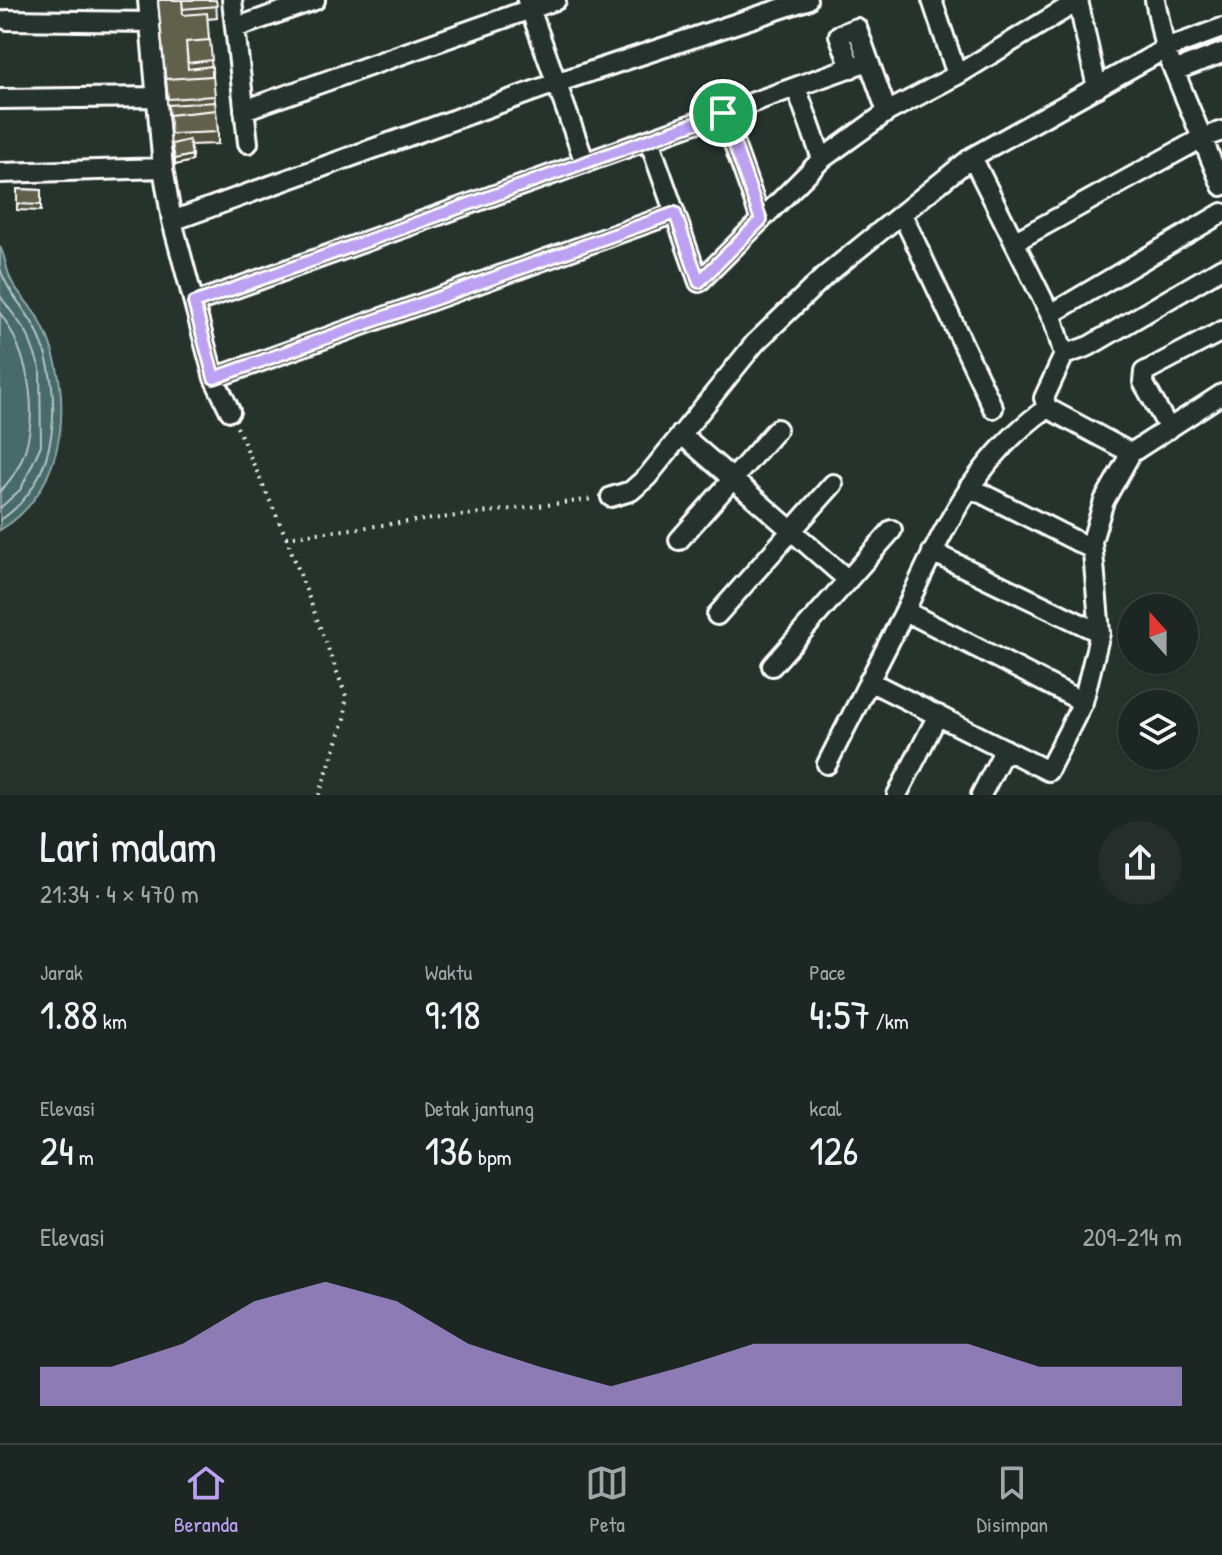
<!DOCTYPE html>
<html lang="id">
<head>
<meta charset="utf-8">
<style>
  body { margin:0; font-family:"Patrick Hand",sans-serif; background:#252e2a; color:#f1f3f6; height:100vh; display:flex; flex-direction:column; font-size:30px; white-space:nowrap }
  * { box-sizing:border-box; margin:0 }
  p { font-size:26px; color:#a0a5a5 }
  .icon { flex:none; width:44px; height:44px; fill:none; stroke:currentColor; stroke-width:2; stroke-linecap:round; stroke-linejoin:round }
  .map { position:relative; height:795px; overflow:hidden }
  .side { display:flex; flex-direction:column; background:#1c2622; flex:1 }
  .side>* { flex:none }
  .needle { width:52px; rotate:339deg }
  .buttons { position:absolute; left:1118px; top:594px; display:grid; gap:16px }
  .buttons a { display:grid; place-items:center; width:80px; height:80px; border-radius:50%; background:#1c2622; box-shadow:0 2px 6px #0004,0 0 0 2px #3a4340; font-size:40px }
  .pin { position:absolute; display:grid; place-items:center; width:68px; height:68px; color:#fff; margin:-34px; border:4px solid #fff; border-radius:50%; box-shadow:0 2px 8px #0007 }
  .round { display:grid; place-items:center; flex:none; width:84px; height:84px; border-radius:42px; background:#252e2a }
  .headline { display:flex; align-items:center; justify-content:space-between; height:136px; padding:0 40px }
  h1 { font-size:44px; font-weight:600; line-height:60px }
  .figures { display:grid; grid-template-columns:repeat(3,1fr); gap:12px; height:136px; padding:8px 40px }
  .figures div { display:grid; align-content:center }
  .figures b { font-size:40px; font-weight:600 }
  .figures small { font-size:22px; font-weight:400 }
  .figures p { font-size:22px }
  .chart { height:224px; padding:16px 40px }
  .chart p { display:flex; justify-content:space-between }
  .chart svg { width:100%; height:144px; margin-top:8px; fill:#bca0f2; opacity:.7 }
  .menu { display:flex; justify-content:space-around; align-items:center; height:112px; border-top:2px solid #3a4340; background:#1c2622; font-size:22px; color:#a0a5a5 }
  .menu a { display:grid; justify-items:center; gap:4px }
  .menu .selected { color:#bca0f2 }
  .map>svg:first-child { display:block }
  .water { fill:#466a6b; stroke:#90a6a6; stroke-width:2 }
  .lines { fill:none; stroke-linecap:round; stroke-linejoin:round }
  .shore { stroke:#b5c3c4; stroke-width:2 }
  .minor-casing { stroke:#fff; stroke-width:24 }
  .path { stroke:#fff; stroke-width:4; stroke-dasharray:2 6; stroke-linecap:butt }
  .minor { stroke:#26332d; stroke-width:18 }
  .wall { fill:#535340; stroke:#fff; stroke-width:2 }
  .shaded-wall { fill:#444334; stroke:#fff; stroke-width:2 }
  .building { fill:#61604b; stroke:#fff; stroke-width:2 }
  .route-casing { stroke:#fff; stroke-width:16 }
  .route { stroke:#bca0f2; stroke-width:10 }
</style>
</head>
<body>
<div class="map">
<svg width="1222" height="795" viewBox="0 0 1222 795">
  <rect width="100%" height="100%" fill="#26332d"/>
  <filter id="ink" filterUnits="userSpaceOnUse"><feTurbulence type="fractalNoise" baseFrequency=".0125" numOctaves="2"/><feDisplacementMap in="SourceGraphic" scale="16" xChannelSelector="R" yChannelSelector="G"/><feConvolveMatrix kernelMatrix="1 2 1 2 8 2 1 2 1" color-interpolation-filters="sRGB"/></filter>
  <g filter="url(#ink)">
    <path class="water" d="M0 247C6 258 6 271 12 282 21 297 35 310 43 327 75 392 68 490 0 530Z"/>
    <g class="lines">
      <path class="shore" d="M0 268C7 292 26 309 37 331 64 391 61 482 0 520
        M0 296 27 333 40 368 41 445 21 489 0 508
        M0 313C35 361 47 447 0 491"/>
      <defs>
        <path id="minor" d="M148 0 163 168 172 221 214 378 230 411
          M232 0 248 143
          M527 0 585 163
          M932 0 957 75 1078 1
          M1078 0 1097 88
          M1155 0 1165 49 1222 186
          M7 20 151 22
          M235 28 315 0
          M851 68 839 35 857 28 887 112
          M1174 71 1222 53
          M796 87 822 159
          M0 99 156 97
          M244 110 556 0
          M723 113 761 220
          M649 140 699 282 822 159 887 112 957 75
          M0 173 163 168
          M902 214 993 408
          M172 221 556 83 807 0
          M1014 242 1202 138 1222 131
          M194 303 868 61
          M1051 314 1222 213
          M1064 355 1089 346 1222 268
          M214 378 675 213
          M1047 408C975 458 941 533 905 611L1083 702 1100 633 1092 541 1104 501 1131 453 1222 394
          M1169 429 1143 382 1144 372 1222 331
          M681 434 848 580
          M1131 453 1047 408 1044 398 1064 355 1054 322 972 157 1165 49 1222 28
          M969 487 1092 549
          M611 497 631 491 647 477 755 343 826 275 972 157
          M679 540 777 429
          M932 552 1100 633
          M717 615 833 484
          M772 666 892 530
          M869 681 1048 771 1083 702
          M827 764 905 611
          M897 795 938 715
          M981 795 1005 749"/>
      </defs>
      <use href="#minor" class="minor-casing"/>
      <path class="path" d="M237 427 286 537 346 696 345 718 319 795
        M286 537 594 499"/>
      <use href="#minor" class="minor"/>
    </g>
    <path class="wall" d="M158 0H216L217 18 207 19 218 132V144L190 145 192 161 175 165 171 146Z
      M17 189 41 190V211L17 210Z"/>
    <path class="shaded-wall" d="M192 155V161L175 165V159Z"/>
    <path class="building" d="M158 0H182L183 15 207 13 209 40 186 42 188 69 212 66V76L166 79V85Z
      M182 0H216L217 6 183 9Z
      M210 40 212 60 188 63 186 42Z
      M213 76 215 96 168 99 166 79Z
      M215 102 216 110 169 115V120L168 105Z
      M216 110 218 132 171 134 169 115Z
      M189 140 192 155 175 159 172 144Z
      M17 189 41 190V205L17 204Z"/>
  </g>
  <g class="lines" filter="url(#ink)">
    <defs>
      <path id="route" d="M723 113 761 220 699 282 675 213 214 378 194 303Z"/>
    </defs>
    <use href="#route" class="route-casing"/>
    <use href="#route" class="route"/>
  </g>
</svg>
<div class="buttons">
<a><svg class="needle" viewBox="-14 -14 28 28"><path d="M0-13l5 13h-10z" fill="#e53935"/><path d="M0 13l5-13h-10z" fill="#a0a5a5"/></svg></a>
<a><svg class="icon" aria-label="layers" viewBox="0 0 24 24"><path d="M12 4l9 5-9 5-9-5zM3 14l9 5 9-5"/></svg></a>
</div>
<div class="pin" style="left:723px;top:113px;background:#1e9e55"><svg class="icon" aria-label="arrive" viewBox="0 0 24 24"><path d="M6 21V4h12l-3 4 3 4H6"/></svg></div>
</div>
<section class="side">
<div class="headline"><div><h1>Lari malam</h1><p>21:34 · 4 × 470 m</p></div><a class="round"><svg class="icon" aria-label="share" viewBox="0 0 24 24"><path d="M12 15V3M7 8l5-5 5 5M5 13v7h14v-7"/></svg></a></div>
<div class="figures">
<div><p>Jarak</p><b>1.88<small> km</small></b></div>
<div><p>Waktu</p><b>9:18</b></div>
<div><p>Pace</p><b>4:57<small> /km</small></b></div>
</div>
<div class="figures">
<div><p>Elevasi</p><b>24<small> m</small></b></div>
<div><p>Detak jantung</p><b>136<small> bpm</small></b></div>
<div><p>kcal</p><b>126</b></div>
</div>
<div class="chart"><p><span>Elevasi</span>209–214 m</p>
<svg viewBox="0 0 160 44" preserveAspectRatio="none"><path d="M0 44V32L10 32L20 25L30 12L40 6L50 12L60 25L70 32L80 38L90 32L100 25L110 25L120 25L130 25L140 32L150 32L160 32V44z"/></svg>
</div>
</section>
<nav class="menu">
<a class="selected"><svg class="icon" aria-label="home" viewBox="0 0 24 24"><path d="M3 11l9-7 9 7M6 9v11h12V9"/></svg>Beranda</a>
<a><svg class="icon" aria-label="map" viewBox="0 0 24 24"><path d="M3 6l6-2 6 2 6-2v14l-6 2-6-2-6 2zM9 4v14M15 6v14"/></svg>Peta</a>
<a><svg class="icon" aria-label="saved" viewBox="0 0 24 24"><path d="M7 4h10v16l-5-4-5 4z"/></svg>Disimpan</a>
</nav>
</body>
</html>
